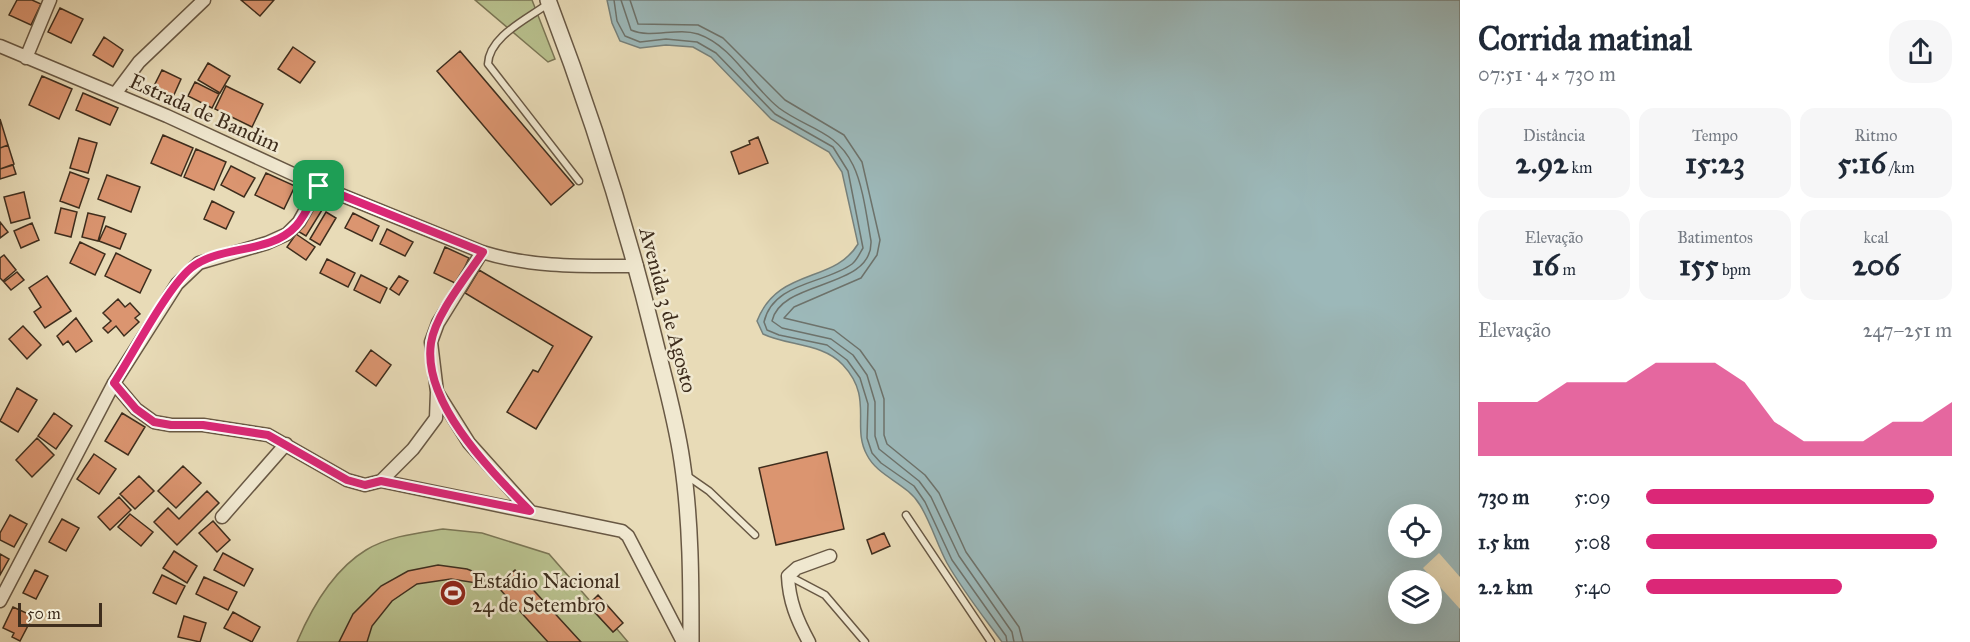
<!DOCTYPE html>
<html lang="pt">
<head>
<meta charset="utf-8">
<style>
  body { margin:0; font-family:"IM FELL Great Primer",serif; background:#f6f6f7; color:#1f2937; height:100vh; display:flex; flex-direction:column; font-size:22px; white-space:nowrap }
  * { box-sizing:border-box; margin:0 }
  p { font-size:20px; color:#747a83 }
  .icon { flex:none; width:33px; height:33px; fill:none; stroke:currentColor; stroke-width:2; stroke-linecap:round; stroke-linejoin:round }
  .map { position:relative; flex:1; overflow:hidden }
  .side { display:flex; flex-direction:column; background:#fff; width:510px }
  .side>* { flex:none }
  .buttons { position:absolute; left:1388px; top:504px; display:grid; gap:12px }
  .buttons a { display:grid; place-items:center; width:54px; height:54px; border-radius:50%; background:#fff; box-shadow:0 6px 24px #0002; font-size:30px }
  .scale { position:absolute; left:18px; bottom:15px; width:84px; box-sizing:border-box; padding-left:6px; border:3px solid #3e2d1d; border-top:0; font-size:16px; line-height:21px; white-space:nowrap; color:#3e2d1d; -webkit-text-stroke:4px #f0e8d0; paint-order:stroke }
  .pin { position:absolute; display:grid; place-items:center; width:51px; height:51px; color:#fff; margin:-26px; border-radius:12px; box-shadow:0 3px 9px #0006 }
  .round { display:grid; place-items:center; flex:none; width:63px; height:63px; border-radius:24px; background:#f6f6f7 }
  .overview { display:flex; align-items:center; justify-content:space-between; height:102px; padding:0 18px }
  h1 { font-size:33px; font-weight:700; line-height:45px }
  .figures { display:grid; grid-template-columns:repeat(3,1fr); gap:9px; height:102px; padding:6px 18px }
  .figures div { display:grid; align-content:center; border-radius:15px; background:#f6f6f7; text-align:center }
  .figures b { font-size:30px; font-weight:700 }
  .figures small { font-size:16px; font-weight:400 }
  .figures p { font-size:16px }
  .chart { height:168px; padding:12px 18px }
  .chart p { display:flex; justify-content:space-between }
  .chart svg { width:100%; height:108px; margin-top:6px; fill:#db2777; opacity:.7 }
  ul { padding:0 18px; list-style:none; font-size:20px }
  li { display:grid; grid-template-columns:96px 72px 1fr; align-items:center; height:45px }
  li i { height:15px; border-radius:8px; background:#db2777 }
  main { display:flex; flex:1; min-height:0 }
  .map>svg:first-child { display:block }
  .green { fill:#b8c08d; stroke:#7b7655; stroke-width:1.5 }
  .water { fill:#9cb8b9; stroke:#76807b; stroke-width:1.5; fill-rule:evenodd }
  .pier { fill:#e8dbb7 }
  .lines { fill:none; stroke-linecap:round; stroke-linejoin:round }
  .shore { stroke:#6d726b; stroke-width:1.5 }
  .building { fill:#db9570; stroke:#3e2d1d; stroke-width:1.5 }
  .service-casing { stroke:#685844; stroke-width:9 }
  .minor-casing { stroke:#685844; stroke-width:15 }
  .tertiary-casing { stroke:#685844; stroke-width:18 }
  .service { stroke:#f0e8d0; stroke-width:6 }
  .minor { stroke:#f0e8d0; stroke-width:12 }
  .tertiary { stroke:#f0e8d0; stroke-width:15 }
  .route-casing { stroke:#fff; stroke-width:12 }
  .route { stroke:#db2777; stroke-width:8 }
  .labels { text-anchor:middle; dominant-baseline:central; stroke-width:5; stroke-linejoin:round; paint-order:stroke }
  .street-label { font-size:21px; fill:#3e2d1d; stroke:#f0e8d0 }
  .poi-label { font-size:21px; fill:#3e2d1d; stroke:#f0e8d0; text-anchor:start }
</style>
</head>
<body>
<main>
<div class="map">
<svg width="1460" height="642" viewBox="0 0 1460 642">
  <rect width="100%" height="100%" fill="#e8dbb7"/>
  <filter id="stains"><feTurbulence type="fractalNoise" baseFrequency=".00333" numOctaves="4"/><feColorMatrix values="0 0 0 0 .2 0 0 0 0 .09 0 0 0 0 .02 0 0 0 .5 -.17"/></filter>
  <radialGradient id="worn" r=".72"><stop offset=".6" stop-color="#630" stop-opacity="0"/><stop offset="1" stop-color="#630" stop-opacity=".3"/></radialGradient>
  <path class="green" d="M475 0H532L555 59 548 62Z
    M443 529 482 533 549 554 591 602 588 605 613 632 617 629 628 642H297C312 607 333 570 366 550 389 536 418 533 443 529Z"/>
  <path class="water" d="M607 0H1460V642H1002C983 616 963 591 947 563 937 544 931 523 920 505 907 483 878 477 867 455 851 426 874 398 843 365 823 343 788 346 763 334L757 321C778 267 834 284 858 244L842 172 829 152 771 119 711 57 693 47 666 45 640 48 620 41 612 23ZM1398 514H1431V548H1398ZM1398 580H1431V614H1398Z"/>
  <path class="pier" d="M1439 553 1460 577V609L1423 568Z"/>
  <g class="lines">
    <path class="shore" d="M614 0 617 21 625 36 640 42 666 39 697 42 716 53 775 114 833 147 848 171 863 248C860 253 857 260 852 264 825 284 773 282 764 322L767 330 779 335 827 345 847 360 860 378 868 404 867 438 872 453 881 463 914 486 925 502 952 560 1006 636 1007 642
      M621 0 631 30C652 39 676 27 698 34 733 46 751 86 779 108 807 129 836 130 853 165 863 185 867 219 871 241 873 290 781 279 772 321L782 328 831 339 853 355 867 375 875 402V436L879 449 919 481 931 497 959 556 1012 632 1014 642
      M630 0 638 24 698 25 723 38 785 100 844 135 862 162 880 240 877 255 861 278 794 307 784 318 834 330 860 350 875 371 884 399V435L887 444 925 475 939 493 966 552 1019 627 1023 642"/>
  </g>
  <path class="building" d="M17 0H32L41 4 31 25 9 15Z
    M241 0H274L260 16Z
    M60 8 83 19 71 43 48 32Z
    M104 37 123 50 113 67 93 55Z
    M293 47 315 62 300 83 278 69Z
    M460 51 574 185 551 205 437 71Z
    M208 63 230 76 220 93 198 80Z
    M162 70 181 79 173 97 153 88Z
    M42 76 72 89 59 119 29 105Z
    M195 82 219 94 212 108 188 96Z
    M226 86 263 104 252 127 215 109Z
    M83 93 118 108 110 125 76 110Z
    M0 119 8 145 0 148Z
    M163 135 193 148 181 176 151 163Z
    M758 137 768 163 739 174 731 152 750 144 749 141Z
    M79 138 97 143 88 173 70 168Z
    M8 145 14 164 0 169V148Z
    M196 149 226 162 214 190 184 177Z
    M13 165 16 174 0 179V169Z
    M231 166 255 178 244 197 221 185Z
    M70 172 89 179 79 208 60 201Z
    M266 173 295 186 284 209 255 195Z
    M107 175 140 187 131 212 98 199Z
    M320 191 330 197 306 236 296 230Z
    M24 192 30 218 11 223 4 197Z
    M212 201 234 212 226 229 204 219Z
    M61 208 77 212 71 237 55 233Z
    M326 212 336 218 320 245 310 239Z
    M88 213 105 217 98 241 82 237Z
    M353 213 379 226 372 241 345 228Z
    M0 222 8 232 0 238Z
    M32 223 39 240 21 248 14 231Z
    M106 226 126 234 120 249 99 241Z
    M387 229 413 242 405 256 380 244Z
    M296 234 315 247 306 260 287 247Z
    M80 242 105 254 95 275 70 263Z
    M445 247 469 258 457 284 434 273Z
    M116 253 151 270 140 293 105 276Z
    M4 255 16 270 3 281 0 278V258Z
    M327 259 355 273 348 287 320 273Z
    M479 270 592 337 536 429 507 412 533 370 538 372 553 346 465 293Z
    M17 272 24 280 11 290 4 282Z
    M361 275 387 288 380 303 354 290Z
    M47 276 71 311 45 328 34 312 41 307 29 288Z
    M399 276 408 281 399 295 390 289Z
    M118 299 125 307 130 303 140 314 135 318 139 322 124 336 116 326 108 333 103 328 111 321 103 313Z
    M76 318 92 341 76 352 68 341 63 345 57 336Z
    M23 326 41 345 27 359 9 339Z
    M371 350 391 365 376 386 356 371Z
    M17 388 37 400 18 432 0 421Z
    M54 413 72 426 56 449 38 436Z
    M122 413 145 427 128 455 105 441Z
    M37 438 54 455 32 477 16 460Z
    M827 452 844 529 776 545 759 468Z
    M94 454 116 469 99 494 77 479Z
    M183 466 201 483 176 508 158 491Z
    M139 476 154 491 135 509 120 494Z
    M207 491 219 503 177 545 154 522 168 508 179 519Z
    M119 497 131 510 110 530 98 517Z
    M130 514 153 532 141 546 118 527Z
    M10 515 27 524 14 547 0 540V533Z
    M62 519 79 528 66 551 49 542Z
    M213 521 230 540 217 552 199 533Z
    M884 533 890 546 872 554 867 540Z
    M174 551 197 566 187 583 163 568Z
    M223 553 253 569 244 586 214 570Z
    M0 554 9 559 0 575Z
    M438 565 467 569 485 576 483 584 451 579 417 584 392 601 372 626 367 642H339L353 614 381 586 408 571Z
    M35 570 48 576 36 599 23 593Z
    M515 570 581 642H548L497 586Z
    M162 575 185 586 176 604 153 593Z
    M204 577 237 592 228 610 196 594Z
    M598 595 623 623 613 632 588 605Z
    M13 607 33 616 20 641 12 637 14 633 3 628Z
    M233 612 260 627 252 642 224 628Z
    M184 616 206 623 200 642 178 637Z"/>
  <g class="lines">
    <defs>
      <path id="service" d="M549 3C528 19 489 36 488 64L579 181
        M686 475 709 491 755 535
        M906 515 991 642
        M789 576 825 595 865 642"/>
      <path id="minor" d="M0 46 167 116 319 186 482 252C533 268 585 266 637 266
        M26 58 50 0
        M115 94 139 62 204 0
        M114 383 136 409 154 422 171 425H203L268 435 347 480 365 485 381 481 413 449 436 418 437 392 431 342 438 323 482 252
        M437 392 469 443 530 511
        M381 481 622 531 628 536 683 642
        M222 517 286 444
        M0 601 114 383 177 284 199 263 267 243 287 234 299 222 319 186
        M809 642C797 620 789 601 788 576L797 568 830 556"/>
      <path id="tertiary" d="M548 0C590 110 626 223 654 337 664 378 676 419 682 461 691 521 691 582 691 642"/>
    </defs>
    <use href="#service" class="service-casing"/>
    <use href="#minor" class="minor-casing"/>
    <use href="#tertiary" class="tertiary-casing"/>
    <use href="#service" class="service"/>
    <use href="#minor" class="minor"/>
    <use href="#tertiary" class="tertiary"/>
  </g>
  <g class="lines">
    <defs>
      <path id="route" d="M319 186 483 252C467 276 435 315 431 343 422 403 492 472 530 511L381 481 365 485 347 480 268 435 203 425H171L154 422 136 409 114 383C133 354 167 288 191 268 221 244 269 255 296 226 306 215 312 199 319 186Z"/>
    </defs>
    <use href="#route" class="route-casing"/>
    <use href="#route" class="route"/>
  </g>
  <defs>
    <symbol id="stadium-disc" viewBox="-11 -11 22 22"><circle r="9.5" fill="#8f2418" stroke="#f0e8d0"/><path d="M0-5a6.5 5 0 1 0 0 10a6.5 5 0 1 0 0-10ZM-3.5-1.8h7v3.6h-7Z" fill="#fff"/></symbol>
  </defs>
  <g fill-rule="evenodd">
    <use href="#stadium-disc" x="438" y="578" width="30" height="30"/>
  </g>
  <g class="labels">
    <g class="street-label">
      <text transform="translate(205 113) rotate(24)">Estrada de Bandim</text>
      <text transform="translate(668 310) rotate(75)">Avenida 3 de Agosto</text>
    </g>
    <g class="poi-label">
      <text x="472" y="581">Estádio Nacional<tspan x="472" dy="24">24 de Setembro</tspan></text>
    </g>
  </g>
  <rect width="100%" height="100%" filter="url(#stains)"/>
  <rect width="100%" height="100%" fill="url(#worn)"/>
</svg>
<div class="buttons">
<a><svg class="icon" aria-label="locate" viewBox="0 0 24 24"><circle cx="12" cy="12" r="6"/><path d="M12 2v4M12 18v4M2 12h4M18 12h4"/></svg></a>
<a><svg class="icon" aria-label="layers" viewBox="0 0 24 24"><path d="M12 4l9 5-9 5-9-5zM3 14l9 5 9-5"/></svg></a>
</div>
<div class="scale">50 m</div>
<div class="pin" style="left:319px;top:186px;background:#1e9e55"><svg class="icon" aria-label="arrive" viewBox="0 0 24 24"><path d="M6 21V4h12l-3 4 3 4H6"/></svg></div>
</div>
<section class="side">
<div class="overview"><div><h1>Corrida matinal</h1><p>07:51 · 4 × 730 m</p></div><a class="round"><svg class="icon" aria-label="share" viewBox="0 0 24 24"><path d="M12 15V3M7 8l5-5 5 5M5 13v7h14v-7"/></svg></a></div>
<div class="figures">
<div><p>Distância</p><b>2.92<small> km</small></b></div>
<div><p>Tempo</p><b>15:23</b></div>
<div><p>Ritmo</p><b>5:16<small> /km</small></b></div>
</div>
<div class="figures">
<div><p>Elevação</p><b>16<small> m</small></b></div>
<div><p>Batimentos</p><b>155<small> bpm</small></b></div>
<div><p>kcal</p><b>206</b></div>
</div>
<div class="chart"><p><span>Elevação</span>247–251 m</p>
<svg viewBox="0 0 160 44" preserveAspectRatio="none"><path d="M0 44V22L10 22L20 22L30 14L40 14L50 14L60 6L70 6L80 6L90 14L100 30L110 38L120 38L130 38L140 30L150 30L160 22V44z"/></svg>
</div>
<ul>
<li><b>730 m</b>5:09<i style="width:94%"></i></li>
<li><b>1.5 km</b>5:08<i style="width:95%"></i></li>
<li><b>2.2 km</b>5:40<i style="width:64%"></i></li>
</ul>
</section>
</main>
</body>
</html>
